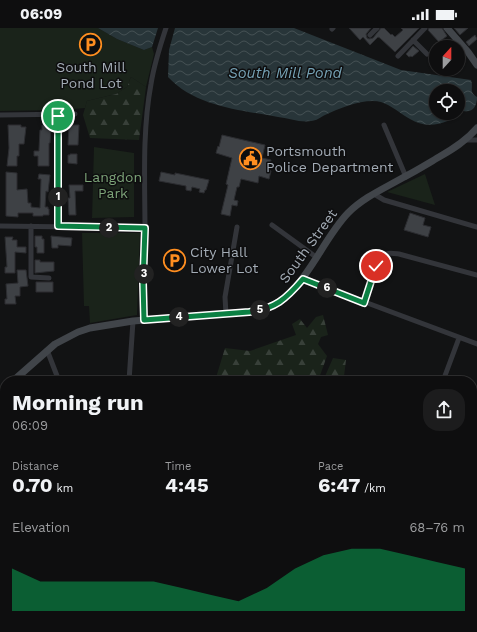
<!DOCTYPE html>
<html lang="en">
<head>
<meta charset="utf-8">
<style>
  body { margin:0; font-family:"Work Sans",sans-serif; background:#1c1c1d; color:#f1f3f6; height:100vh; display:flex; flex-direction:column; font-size:15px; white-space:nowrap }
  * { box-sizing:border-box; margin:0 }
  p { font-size:13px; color:#9b9c9e }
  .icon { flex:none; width:22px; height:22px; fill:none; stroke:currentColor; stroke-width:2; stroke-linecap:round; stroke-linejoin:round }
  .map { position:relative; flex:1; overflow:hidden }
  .side { position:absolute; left:0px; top:348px; width:477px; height:256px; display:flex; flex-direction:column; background:#0e0e0f; border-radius:16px 16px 0 0; box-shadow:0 1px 3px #0004,0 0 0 1px #2e2e2f }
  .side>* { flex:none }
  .needle { width:26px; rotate:21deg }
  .tools { position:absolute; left:429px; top:12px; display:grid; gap:8px }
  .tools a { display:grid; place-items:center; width:36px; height:36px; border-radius:50%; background:#0e0e0f; box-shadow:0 1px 3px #0004,0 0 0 1px #2e2e2f; font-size:20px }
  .pin { position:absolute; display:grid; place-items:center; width:34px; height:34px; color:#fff; margin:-17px; border:2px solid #fff; border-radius:50%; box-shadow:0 1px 4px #0007 }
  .km { position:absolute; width:20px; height:20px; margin:-10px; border-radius:50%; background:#222; color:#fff; font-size:11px; line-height:20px; text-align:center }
  .round { display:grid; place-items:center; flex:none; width:42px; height:42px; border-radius:16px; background:#1c1c1d }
  .head { display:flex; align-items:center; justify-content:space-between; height:68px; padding:0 12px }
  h1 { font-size:22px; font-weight:700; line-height:30px }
  .figures { display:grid; grid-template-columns:repeat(3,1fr); gap:6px; height:68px; padding:4px 12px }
  .figures div { display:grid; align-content:center }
  .figures b { font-size:20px; font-weight:700 }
  .figures small { font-size:11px; font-weight:400 }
  .figures p { font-size:11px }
  .chart { height:112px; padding:8px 12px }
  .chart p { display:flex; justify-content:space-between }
  .chart svg { width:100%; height:72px; margin-top:4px; fill:#0b8043; opacity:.7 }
  .status { display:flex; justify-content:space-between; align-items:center; height:28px; padding:0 20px; background:#0e0e0f; direction:ltr }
  .status svg { height:11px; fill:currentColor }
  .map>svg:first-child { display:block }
  .green { fill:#1a231a }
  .forest { fill:url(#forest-firs) }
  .water { fill:url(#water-waves); fill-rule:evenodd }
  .building { fill:#3e4145; stroke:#2c2d31 }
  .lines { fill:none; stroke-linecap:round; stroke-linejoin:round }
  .street { stroke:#33353a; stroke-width:5 }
  .secondary { stroke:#41454a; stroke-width:7 }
  .route-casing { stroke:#fff; stroke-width:8 }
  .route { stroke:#0b8043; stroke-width:5 }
  .labels { text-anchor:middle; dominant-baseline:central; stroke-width:3; stroke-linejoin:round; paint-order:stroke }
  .poi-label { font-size:14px; fill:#a3acb6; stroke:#0e0e0f; text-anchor:start }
  .park-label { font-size:14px; fill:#7ca378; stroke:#0e0e0f }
  .street-label { font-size:14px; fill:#a3acb6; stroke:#0e0e0f }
  .water-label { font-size:15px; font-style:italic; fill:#76a2b5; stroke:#0e0e0f }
</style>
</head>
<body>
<div class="status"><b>06:09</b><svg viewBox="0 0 49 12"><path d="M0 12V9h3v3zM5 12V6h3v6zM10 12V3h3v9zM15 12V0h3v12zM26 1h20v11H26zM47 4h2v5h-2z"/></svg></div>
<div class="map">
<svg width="477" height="604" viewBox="0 0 477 604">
  <defs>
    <pattern id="forest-firs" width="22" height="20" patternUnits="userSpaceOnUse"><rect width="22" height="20" fill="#1a231a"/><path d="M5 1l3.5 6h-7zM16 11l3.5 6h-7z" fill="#384039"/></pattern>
    <pattern id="water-waves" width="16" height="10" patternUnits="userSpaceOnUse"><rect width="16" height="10" fill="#283539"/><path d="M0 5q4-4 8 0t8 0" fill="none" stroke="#445053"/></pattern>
  </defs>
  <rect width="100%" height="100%" fill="#121314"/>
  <path class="green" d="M0 0H98L117 11 144 22 152 19 154 26 146 59 131 49 127 59 116 66 87 73 85 80 61 82 0 83Z
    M94 119 134 125V189L92 190Z
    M425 146 435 177 387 164Z
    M82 205H140L137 287 90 295 89 278H84Z
    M0 386 5 394V501H0Z"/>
  <path class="forest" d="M131 49 146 59 139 112 90 110 83 87 87 73 116 66 127 59Z
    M323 287 328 307 321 309 318 316 327 328 318 353H215L225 320 250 323 296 307 292 296 300 291 307 300 316 289Z
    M333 330 346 332 344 348 348 353H323Z
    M0 554 5 555V599H43L46 604H0Z"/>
  <path class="water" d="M98 0H158L152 19 144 22 117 11Z
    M175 0H294L401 42 471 52C474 60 468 63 477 69 477 78 473 85 463 83 449 96 427 102 410 91 401 86 391 77 381 74 365 70 340 80 325 87 321 89 316 93 311 93 301 95 288 90 278 89 241 82 196 79 168 49L169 22ZM436 63H458V85H436Z
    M472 436 477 437V604H57L58 599H87L91 601 133 600 146 599H472Z"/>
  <path class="building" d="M349 0H371L366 6 367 10 369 11 373 10 381 0H384L391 7 392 6 395 9 403 2 401 0H419L395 24 380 10 378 9 370 17 363 9 360 12Z
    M429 0H442L447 8 439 14 428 2Z
    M454 0H468L460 7Z
    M475 7 477 11 469 18 466 14Z
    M413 18 419 23 412 29 411 28 409 29 406 26Z
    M8 97H21V99H26L24 116H19V128H17V138H7L9 120Z
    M42 97H51L50 115H49V138H38V128H34V123H39V121L40 102H42Z
    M69 97H79L78 117H68Z
    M222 107 265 117 262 130 271 132 269 142 271 143 269 151 259 148 258 155 241 151 239 159H237L234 172 238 173 237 178 232 177 230 188 221 186 228 157 226 156 232 130 216 125 218 118 219 119Z
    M70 126H77V136L68 135V127H70Z
    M6 144 17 145V162L27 161 28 175H31V179L40 180 41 152V151H38L39 146 50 147 48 164 46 163 45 179H48V181H49V187H43V188H33V185H18V189L6 188Z
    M161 144 175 147V145L209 152 206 162H205L204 165 199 164 200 161 192 159 191 163 186 162V158L159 153Z
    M69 157H83V163H75L76 187H69L68 170H70Z
    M410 185 425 190 423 197 431 199 428 209 404 202Z
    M35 208H42V211H44V225H37V219H35Z
    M51 208 72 210 71 218 58 217V220H52Z
    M5 209H13L12 212H17V219H26V225L15 224V245H5V239H7Z
    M35 232H40V234H54V243L35 245Z
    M17 242H26L28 258 20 259V268H15L16 276H5V271H7L6 256 18 255Z
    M36 254H53V264H36Z"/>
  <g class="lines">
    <path class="street" d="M332 1 333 0
      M370 7 377 0
      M413 12 427 26
      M398 28 425 0
      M0 87 75 86
      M384 97 406 149
      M466 112H477
      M374 166 384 172 477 199
      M272 197 316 229
      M0 198 145 200
      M31 198V249L49 250
      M58 198V88
      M303 251 477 316
      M364 275 380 231C385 224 390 225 399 226L477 247
      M226 286 225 269 237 199
      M144 292C143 263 145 233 145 204 145 155 142 105 151 56 154 37 160 18 166 0
      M47 322 59 353
      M129 353 133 293
      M443 353 459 310
      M0 373 5 381
      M473 376 477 366"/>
    <path class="secondary" d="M447 0 468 24 477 37
      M13 353 55 316 78 304 90 300 133 293 258 283C303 273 318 216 348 185 364 169 385 160 404 149 416 143 427 136 439 129 453 121 466 113 477 100
      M0 365 5 361"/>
  </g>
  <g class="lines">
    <defs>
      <path id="route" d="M58 88V198L145 200 143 254 144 292 249 284C275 281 286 271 303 251L364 275 376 238"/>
    </defs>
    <use href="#route" class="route-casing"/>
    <use href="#route" class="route"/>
  </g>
  <defs>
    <symbol id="parking-ring" viewBox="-11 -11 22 22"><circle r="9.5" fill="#0e0e0f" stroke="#ff8e20" stroke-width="1.5"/><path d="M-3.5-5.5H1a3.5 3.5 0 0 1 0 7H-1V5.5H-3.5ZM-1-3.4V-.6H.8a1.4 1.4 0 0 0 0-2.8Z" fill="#ff8e20"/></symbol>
    <symbol id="civic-ring" viewBox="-11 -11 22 22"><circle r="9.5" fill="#0e0e0f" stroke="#ff8e20" stroke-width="1.5"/><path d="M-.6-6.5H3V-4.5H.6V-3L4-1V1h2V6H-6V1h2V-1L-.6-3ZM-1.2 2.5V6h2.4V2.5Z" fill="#ff8e20"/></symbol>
  </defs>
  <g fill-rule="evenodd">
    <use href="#parking-ring" x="78" y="4" width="25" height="25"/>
    <use href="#civic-ring" x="238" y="118" width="25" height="25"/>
    <use href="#parking-ring" x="162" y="220" width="25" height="25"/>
  </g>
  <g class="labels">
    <g class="poi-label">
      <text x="91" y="39" text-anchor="middle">South Mill<tspan x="91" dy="16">Pond Lot</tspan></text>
      <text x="266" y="123">Portsmouth<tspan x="266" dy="16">Police Department</tspan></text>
      <text x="190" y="224">City Hall<tspan x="190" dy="16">Lower Lot</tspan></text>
    </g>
    <g class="park-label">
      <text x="113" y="149">Langdon<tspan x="113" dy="16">Park</tspan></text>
    </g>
    <g class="street-label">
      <text transform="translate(308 218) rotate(-54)">South Street</text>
    </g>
    <g class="water-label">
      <text x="285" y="45">South Mill Pond</text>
    </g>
  </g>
</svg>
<div class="tools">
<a><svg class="needle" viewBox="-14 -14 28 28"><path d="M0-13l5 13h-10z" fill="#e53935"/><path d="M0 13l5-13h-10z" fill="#9b9c9e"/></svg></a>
<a><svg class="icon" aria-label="locate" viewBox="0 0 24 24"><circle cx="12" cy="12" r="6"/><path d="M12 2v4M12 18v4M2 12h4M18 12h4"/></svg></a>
</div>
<div class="pin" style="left:58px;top:88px;background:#1e9e55"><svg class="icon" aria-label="arrive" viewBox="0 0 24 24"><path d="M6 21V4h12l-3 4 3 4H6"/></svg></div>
<div class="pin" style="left:376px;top:238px;background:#d93025"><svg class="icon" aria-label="check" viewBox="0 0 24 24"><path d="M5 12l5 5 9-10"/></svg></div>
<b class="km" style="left:58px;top:169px">1</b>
<b class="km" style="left:109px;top:200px">2</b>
<b class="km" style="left:144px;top:246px">3</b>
<b class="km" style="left:179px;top:289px">4</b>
<b class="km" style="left:260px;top:282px">5</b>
<b class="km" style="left:327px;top:260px">6</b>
<section class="side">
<div class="head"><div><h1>Morning run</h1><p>06:09</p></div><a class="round"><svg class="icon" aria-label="share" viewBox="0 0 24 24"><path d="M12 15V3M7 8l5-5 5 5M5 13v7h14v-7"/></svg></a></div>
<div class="figures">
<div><p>Distance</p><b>0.70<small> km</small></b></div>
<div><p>Time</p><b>4:45</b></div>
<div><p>Pace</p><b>6:47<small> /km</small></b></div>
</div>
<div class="chart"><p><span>Elevation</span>68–76 m</p>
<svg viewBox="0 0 160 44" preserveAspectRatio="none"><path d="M0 44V18L10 26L20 26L30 26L40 26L50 26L60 30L70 34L80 38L90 30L100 18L110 10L120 6L130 6L140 10L150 14L160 18V44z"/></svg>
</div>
</section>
</div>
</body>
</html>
